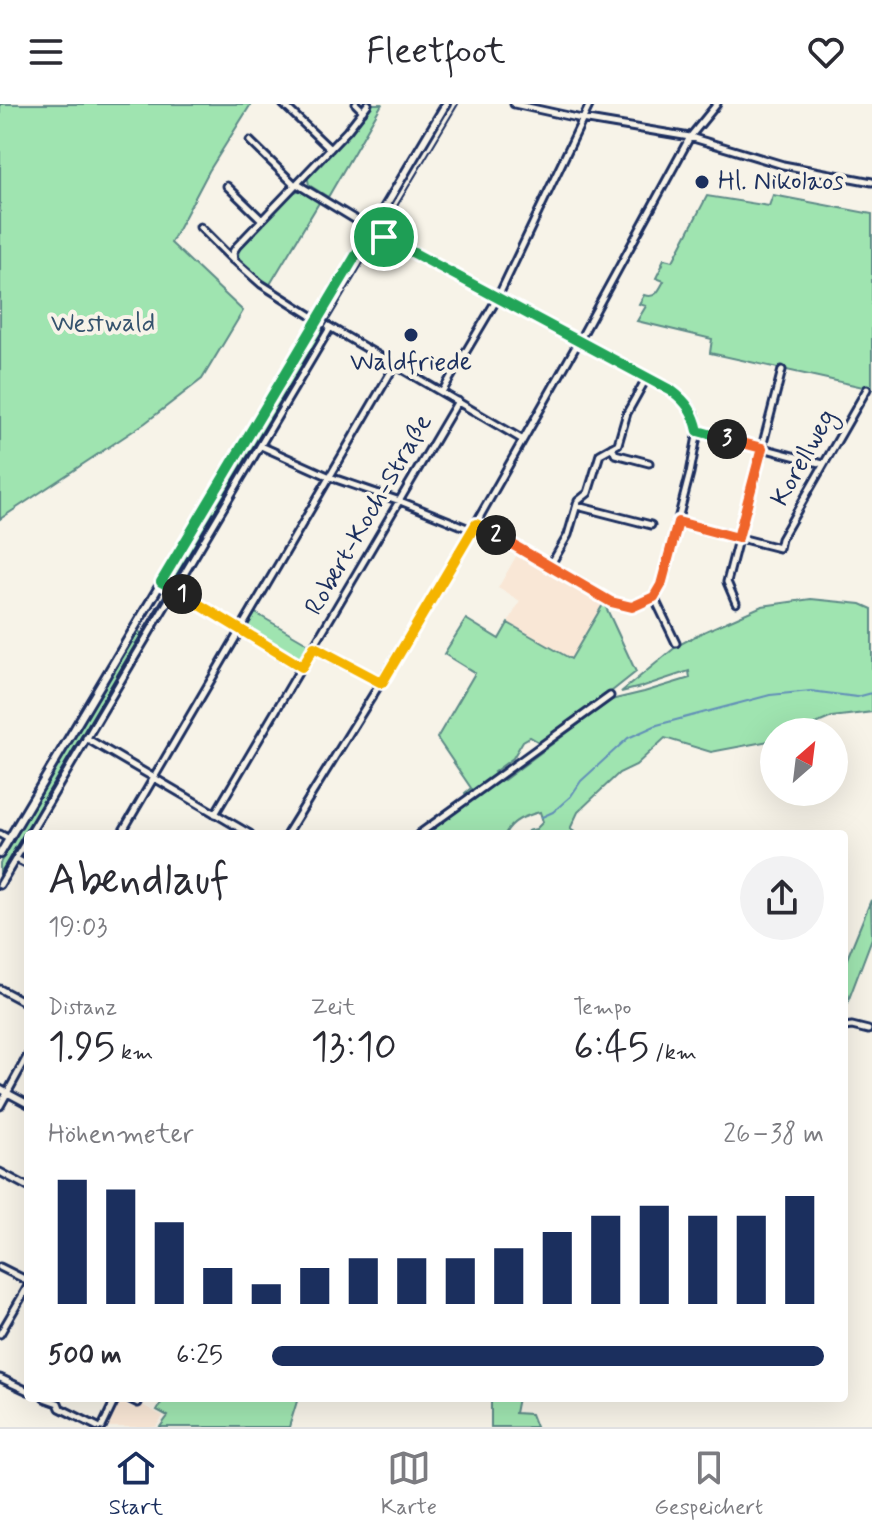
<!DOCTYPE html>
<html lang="de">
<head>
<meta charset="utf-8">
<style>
  body { margin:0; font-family:Mynerve,sans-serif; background:#f2f2f3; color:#2b2b33; height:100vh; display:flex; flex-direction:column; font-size:30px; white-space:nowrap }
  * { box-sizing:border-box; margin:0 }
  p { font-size:26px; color:#7c7c81 }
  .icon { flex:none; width:44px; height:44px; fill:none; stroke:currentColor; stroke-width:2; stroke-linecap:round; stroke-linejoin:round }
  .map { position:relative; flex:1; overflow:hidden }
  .panel { position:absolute; left:24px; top:726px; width:824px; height:572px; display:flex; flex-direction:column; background:#fff; border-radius:8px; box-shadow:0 8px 32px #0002 }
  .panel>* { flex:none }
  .needle { width:52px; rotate:28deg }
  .tools { position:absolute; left:760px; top:614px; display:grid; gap:16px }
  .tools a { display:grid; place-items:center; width:88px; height:88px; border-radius:50%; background:#fff; box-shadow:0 8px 32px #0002; font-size:40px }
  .pin { position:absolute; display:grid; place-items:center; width:68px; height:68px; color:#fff; margin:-34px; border:4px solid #fff; border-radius:50%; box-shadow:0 2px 8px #0007 }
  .km { position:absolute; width:40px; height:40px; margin:-20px; border-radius:50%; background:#222; color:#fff; font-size:22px; line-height:40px; text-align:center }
  .round { display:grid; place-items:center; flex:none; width:84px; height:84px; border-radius:42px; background:#f2f2f3 }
  .head { display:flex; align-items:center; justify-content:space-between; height:136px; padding:0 24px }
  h1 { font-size:44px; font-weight:600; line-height:60px }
  .figures { display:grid; grid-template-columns:repeat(3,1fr); gap:12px; height:136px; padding:8px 24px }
  .figures div { display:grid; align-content:center }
  .figures b { font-size:40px; font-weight:600 }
  .figures small { font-size:22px; font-weight:400 }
  .figures p { font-size:22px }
  .chart { height:224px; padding:16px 24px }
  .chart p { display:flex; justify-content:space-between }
  .chart svg { width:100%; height:144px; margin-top:8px; stroke:#1b2f5e; stroke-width:6 }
  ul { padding:0 24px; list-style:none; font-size:26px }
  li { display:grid; grid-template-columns:128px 96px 1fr; align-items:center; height:60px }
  li i { height:20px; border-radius:10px; background:#1b2f5e }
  header { display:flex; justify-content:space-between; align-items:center; height:104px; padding:0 24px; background:#fff; font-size:36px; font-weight:600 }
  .dock { display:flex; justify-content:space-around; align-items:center; height:112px; border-top:2px solid #e1e1e2; background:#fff; font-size:22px; color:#7c7c81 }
  .dock a { display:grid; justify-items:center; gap:4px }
  .dock .active { color:#1b2f5e }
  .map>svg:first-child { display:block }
  .built { fill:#f9e7d6 }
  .green { fill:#9fe4b0; stroke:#5d8a87; stroke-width:2 }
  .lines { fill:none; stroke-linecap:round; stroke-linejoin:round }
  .stream { stroke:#6290b7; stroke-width:2 }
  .minor-casing { stroke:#1b2f5e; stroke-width:11 }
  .tertiary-casing { stroke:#1b2f5e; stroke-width:12 }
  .minor { stroke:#f7f3e8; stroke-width:5 }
  .tertiary { stroke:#f7f3e8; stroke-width:6 }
  .tram { stroke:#1b2f5e; stroke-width:2 }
  .split-1-casing { stroke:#fff; stroke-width:16 }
  .split-2-casing { stroke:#fff; stroke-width:16 }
  .split-3-casing { stroke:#fff; stroke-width:16 }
  .split-4-casing { stroke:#fff; stroke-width:16 }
  .split-1 { stroke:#22a559; stroke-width:10 }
  .split-2 { stroke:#f5b400; stroke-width:10 }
  .split-3 { stroke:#f0652b; stroke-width:10 }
  .split-4 { stroke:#22a559; stroke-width:10 }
  .poi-dot { fill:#1b2f5e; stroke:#f7f3e8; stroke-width:3 }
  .labels { text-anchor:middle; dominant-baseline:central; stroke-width:8; stroke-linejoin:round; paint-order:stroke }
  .poi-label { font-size:26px; fill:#1b2f5e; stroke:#f7f3e8; text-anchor:start }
  .park-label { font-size:26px; fill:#35536e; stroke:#f7f3e8 }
  .street-label { font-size:26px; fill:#1b2f5e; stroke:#f7f3e8 }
</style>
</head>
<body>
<header><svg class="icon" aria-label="menu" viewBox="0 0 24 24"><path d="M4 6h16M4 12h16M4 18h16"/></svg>Fleetfoot<svg class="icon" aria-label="heart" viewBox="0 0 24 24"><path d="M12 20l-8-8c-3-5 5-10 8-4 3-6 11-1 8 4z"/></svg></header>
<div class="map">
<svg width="872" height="1323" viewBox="0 0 872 1323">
  <rect width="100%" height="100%" fill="#f7f3e8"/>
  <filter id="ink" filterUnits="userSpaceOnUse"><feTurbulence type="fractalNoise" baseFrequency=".0125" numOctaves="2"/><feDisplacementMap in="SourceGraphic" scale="16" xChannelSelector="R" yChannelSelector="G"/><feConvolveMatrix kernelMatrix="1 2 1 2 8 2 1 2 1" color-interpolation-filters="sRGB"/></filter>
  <g filter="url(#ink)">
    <path class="built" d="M518 449 604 499 571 556 508 519 520 497 498 484Z
      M119 1297 133 1304 135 1301 139 1302 140 1300 163 1312 156 1323H106Z"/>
    <path class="green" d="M0 0H251L209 67 171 139 243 207 202 275 145 319 0 415Z
      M371 0H382L328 93 309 81 307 71 347 30Z
      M297 87H303L320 97 269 182 241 158 238 154 239 143 291 88 293 89Z
      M773 91 872 110V285L710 249 712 235 637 217 646 202 639 200 644 191C656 195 659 186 664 177L656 174 663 160 662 159 664 155 673 157 707 92 769 102Z
      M321 222 327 225 309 257 308 256 246 363H244L175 478 170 477 172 474 170 472 318 223Z
      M811 495 861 500 872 505V608L832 613 797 628H774V636L711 648 665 634 636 661 619 669 578 708 570 725 578 730H526L528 727 536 725 543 718 540 708C525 712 512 716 505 730H425L470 698 465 689 471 684 437 634 475 569 444 550 466 515 499 535 508 519 571 555 604 499 636 568 544 641 530 633 523 637 513 654 494 668 504 676 611 596 644 588 690 574 689 567 641 583 621 588 677 542 699 530 762 502Z
      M252 507 314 543 302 563 240 526Z
      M139 528 146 530 143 534 70 659 68 660 0 775V759L135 530H137Z
      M871 796 872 834 844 908V862Z
      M164 1294H298L289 1323H160L168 1312 157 1306Z
      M491 1294H518L515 1309 531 1310 536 1323H491Z"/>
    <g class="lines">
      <path class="stream" d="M542 713 553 708 571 692 581 677 628 634 657 621 770 591 811 587 857 593 872 589"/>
      <defs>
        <path id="minor" d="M283 0 330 45
          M356 0 363 7
          M368 0 347 27 237 142 233 148 234 156 261 180 318 216 523 336
          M514 0 582 15 690 33 783 61 872 78
          M250 37 295 81
          M297 80 384 133 672 287 688 301 695 312 698 327 690 369 661 481 654 493 632 503 611 498 476 420
          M227 82 262 116
          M200 123 233 156
          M442 288 497 195 590 0
          M698 327 823 360
          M261 342 330 373 400 397 472 426
          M612 343 615 350 649 359
          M577 402 651 421
          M678 418 779 444 781 435 867 285
          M550 462 568 431 578 397 588 389 600 350 618 340 627 309 647 273
          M161 478 302 563
          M654 493 676 539
          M736 499 727 478 782 266
          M314 543 382 579
          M86 634 250 730
          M215 710 458 297
          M0 730 9 735
          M30 730 330 224
          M121 730 395 261
          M287 730 441 481 579 237 690 33 717 0
          M419 730 610 592
          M16 755 28 761
          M0 781 28 734
          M0 885 28 900
          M844 923 852 922 868 926
          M0 985 28 1000
          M0 1002 28 951
          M0 1068 28 1083
          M0 1163 28 1177
          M0 1230 28 1182
          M0 1274 28 1287
          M44 1294 58 1299 60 1304 98 1323
          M128 1294 138 1299
          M102 1323 116 1294"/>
        <path id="tertiary" d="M0 750 446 0"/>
      </defs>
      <use href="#minor" class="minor-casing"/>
      <use href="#tertiary" class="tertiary-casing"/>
      <use href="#minor" class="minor"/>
      <use href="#tertiary" class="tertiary"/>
      <path class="tram" d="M0 770 158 502 458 0"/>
    </g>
  </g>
  <g class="lines" filter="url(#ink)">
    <defs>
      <path id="split-1" d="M182 490 161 478 371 126 384 133"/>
      <path id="split-2" d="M182 490 302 563 314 543 382 579 476 420 496 431"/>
      <path id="split-3" d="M496 431 611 498 632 503 654 493 661 481 678 418 738 434 762 344 727 335"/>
      <path id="split-4" d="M384 133 672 287C687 298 694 309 698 327L727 335"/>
    </defs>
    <use href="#split-1" class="split-1-casing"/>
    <use href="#split-2" class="split-2-casing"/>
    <use href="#split-3" class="split-3-casing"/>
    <use href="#split-4" class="split-4-casing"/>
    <use href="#split-1" class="split-1"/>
    <use href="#split-2" class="split-2"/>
    <use href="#split-3" class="split-3"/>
    <use href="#split-4" class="split-4"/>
  </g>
  <g class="poi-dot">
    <circle cx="702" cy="78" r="8"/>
    <circle cx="411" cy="231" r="8"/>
  </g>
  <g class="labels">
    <g class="poi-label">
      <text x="718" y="78">Hl. Nikolaos</text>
      <text x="411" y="259" text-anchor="middle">Waldfriede</text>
    </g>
    <g class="park-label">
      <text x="103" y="220">Westwald</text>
    </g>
    <g class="street-label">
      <text transform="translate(804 354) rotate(-61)">Korellweg</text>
      <text transform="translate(369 411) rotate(-60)">Robert-Koch-Straße</text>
    </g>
  </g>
</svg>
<div class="tools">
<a><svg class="needle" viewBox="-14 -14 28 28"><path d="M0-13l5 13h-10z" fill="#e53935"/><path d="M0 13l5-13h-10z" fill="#7c7c81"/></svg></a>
</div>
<div class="pin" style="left:384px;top:133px;background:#1e9e55"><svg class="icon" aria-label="arrive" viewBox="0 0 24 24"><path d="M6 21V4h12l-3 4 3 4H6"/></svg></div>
<b class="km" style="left:182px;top:490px">1</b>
<b class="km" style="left:496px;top:431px">2</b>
<b class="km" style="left:727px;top:335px">3</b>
<section class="panel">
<div class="head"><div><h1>Abendlauf</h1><p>19:03</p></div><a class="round"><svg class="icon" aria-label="share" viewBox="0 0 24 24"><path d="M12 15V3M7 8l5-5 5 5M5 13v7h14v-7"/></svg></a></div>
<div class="figures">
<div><p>Distanz</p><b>1.95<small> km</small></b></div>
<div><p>Zeit</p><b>13:10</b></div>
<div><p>Tempo</p><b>6:45<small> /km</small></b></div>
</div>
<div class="chart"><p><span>Höhenmeter</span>26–38 m</p>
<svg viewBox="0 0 160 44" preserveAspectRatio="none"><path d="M5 44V6M15 44V9M25 44V19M35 44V33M45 44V38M55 44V33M65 44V30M75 44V30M85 44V30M95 44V27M105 44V22M115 44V17M125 44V14M135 44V17M145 44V17M155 44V11"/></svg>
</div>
<ul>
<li><b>500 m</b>6:25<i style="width:100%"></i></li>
</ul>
</section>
</div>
<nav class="dock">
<a class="active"><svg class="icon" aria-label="home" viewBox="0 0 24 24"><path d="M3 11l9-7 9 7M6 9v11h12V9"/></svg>Start</a>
<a><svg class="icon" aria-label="map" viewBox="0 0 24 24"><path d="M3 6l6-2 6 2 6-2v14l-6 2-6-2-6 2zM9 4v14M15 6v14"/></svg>Karte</a>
<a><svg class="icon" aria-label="saved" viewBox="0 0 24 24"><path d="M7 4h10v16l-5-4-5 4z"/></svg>Gespeichert</a>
</nav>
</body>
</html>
